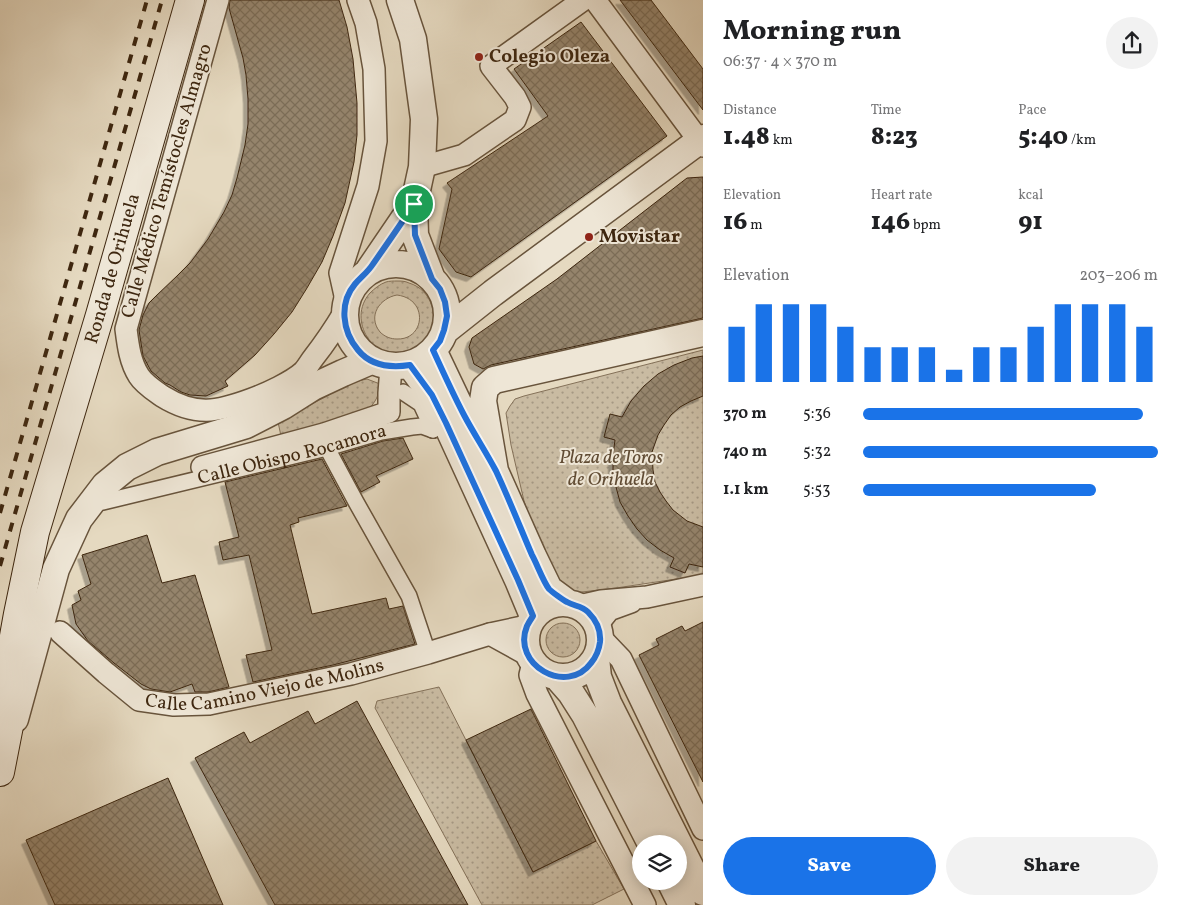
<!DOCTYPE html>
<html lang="en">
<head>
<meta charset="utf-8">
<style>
  body { margin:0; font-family:Vollkorn,serif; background:#f2f2f2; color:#202124; height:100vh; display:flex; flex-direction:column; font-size:19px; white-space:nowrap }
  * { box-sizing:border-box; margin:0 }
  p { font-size:16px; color:#757577 }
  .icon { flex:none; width:28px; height:28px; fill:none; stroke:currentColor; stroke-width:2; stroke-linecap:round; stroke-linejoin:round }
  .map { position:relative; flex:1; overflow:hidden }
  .details { display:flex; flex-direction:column; background:#fff; width:475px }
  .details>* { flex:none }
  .tools { position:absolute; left:632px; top:835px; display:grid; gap:10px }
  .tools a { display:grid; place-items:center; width:55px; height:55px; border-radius:50%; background:#fff; box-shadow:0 2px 12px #0003; font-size:25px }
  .pin { position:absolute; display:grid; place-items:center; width:42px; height:42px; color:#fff; margin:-21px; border:2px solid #fff; border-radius:50%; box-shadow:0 1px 5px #0007 }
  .round { display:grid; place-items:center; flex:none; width:52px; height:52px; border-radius:26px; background:#f2f2f2 }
  .head { display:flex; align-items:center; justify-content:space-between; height:85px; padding:0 20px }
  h1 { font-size:28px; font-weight:800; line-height:38px }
  .stats { display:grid; grid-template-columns:repeat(3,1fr); gap:8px; height:85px; padding:5px 20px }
  .stats div { display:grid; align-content:center }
  .stats b { font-size:25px; font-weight:800 }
  .stats small { font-size:14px; font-weight:400 }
  .stats p { font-size:14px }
  .chart { height:140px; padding:10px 20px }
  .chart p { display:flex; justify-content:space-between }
  .chart svg { width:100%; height:90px; margin-top:5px; stroke:#1a73e8; stroke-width:6 }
  .primary-button { display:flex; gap:10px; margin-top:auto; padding:10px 20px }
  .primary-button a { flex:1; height:58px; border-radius:30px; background:#1a73e8; color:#fff; font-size:20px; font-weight:800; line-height:58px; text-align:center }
  .primary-button a+a { background:#f2f2f2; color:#202124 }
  ul { padding:0 20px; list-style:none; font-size:16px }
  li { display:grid; grid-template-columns:80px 60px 1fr; align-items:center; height:38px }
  li i { height:12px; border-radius:6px; background:#1a73e8 }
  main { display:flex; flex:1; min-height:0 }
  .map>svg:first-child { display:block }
  .green { fill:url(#green-dots); stroke:#847159; fill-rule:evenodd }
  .building { fill:url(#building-cross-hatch); stroke:#3e2710; filter:url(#shadow) }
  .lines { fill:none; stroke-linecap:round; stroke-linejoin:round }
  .pedestrian-casing { stroke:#68543c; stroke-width:18 }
  .minor-casing { stroke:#68543c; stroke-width:24 }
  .tertiary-casing { stroke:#68543c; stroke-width:29 }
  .secondary-casing { stroke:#3e2710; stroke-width:30 }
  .pedestrian { stroke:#eee6d6; stroke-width:15 }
  .minor { stroke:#eee6d6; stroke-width:21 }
  .tertiary { stroke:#eee6d6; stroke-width:26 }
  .secondary { stroke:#eee6d6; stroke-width:28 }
  .rail { stroke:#3e2710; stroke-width:4; stroke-dasharray:9 9; stroke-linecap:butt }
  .route-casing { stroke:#fff; stroke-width:10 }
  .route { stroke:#1a73e8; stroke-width:6 }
  .poi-dot { fill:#8f2418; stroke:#eee6d6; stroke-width:2 }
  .labels { text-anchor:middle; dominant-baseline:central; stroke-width:4; stroke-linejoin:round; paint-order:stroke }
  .poi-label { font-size:19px; font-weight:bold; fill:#3e2710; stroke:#eee6d6; text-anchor:start }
  .street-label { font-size:19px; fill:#3e2710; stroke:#eee6d6 }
  .park-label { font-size:19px; font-style:italic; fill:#614c34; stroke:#eee6d6 }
</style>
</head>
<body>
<main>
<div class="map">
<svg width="703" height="905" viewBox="0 0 703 905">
  <defs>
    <pattern id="green-dots" width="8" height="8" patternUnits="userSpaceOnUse" patternTransform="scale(1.25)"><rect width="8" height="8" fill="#c9bba2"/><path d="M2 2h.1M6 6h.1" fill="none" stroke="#a59883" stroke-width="1.8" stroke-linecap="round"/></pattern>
    <pattern id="building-cross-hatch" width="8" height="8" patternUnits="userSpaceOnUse" patternTransform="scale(1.25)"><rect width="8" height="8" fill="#95846c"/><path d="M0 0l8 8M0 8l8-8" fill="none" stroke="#7b6c57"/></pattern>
    <filter id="shadow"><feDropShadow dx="-4.5" dy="4.5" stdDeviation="0" flood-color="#0004"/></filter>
  </defs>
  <rect width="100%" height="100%" fill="#e5d9c0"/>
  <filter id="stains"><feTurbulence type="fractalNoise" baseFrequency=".004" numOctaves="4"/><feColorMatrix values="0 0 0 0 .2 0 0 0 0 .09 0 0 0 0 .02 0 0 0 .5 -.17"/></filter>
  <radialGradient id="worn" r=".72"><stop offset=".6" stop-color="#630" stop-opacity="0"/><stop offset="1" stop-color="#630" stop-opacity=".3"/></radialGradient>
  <path class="green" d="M397 281C401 281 405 281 409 283 433 290 440 319 427 339 423 345 416 349 408 352 374 364 346 320 370 293 374 289 380 284 386 282 389 281 394 281 397 281ZM397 295C429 299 425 340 397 339 391 339 385 337 380 332 367 316 380 298 397 295Z
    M703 350V575L616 588 582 592H574L560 584 538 540 524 501 511 445 506 413 510 406 515 399 524 396Z
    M367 379 380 384C379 396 376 401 368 410L281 436 278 422 327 396 349 383Z
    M546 640a17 17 0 1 1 34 0a17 17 0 1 1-34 0Z
    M439 687 533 872 596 841 624 889 592 905H482L375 708 377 701Z"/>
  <path class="building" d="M230 0H339L347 27 353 59 357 103V135L354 162 345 203 333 236 322 262 307 288 292 312 274 334 255 355 225 381 228 386 206 396 190 395 181 392 170 385 165 383 151 371 143 356 139 330 143 315 149 303 156 296 177 276 190 263 208 239 224 212 232 195 237 178 245 145 248 124V99L246 75 243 58 229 8Z
    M620 0H651L703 69V110Z
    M581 22 667 136 471 277 456 272 439 249 452 189 447 183 548 116 514 69Z
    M703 177V318L491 365 483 369 474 364 469 347 472 338 557 279 687 178Z
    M703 356V396L691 401 680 407 671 415 664 425 658 435 652 452 653 470 655 482 660 492 666 501 673 510 687 521 703 527V567L689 564 685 573 670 567 674 558 660 550 647 540 637 529 628 516 620 502 616 487 613 471V455L615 440 604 437 610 414 622 417 631 401 644 386 658 374 674 365 692 358Z
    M403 438 413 459 376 476 380 482 361 492 341 454 383 441Z
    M322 459 347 506 298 518 299 522 290 525 312 614 386 598 389 609 403 606 415 644 333 665 253 682 246 655 272 650 249 555 223 560 219 542 239 537 225 482Z
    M147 535 162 583 195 575 229 687 208 692H195L192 684 170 692 151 689 141 684 114 663 88 641 76 624 72 605 81 600 78 591 91 584 82 555Z
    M703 622V782L639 655 659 645 656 639 682 626 685 631Z
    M357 701 468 905H275L195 758 244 732 250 743 308 711 315 724Z
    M531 709 596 841 533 872 466 740Z
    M168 778 223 905H55L26 840Z"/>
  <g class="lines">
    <defs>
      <g id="pedestrian">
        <path d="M403 392 421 404 433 430"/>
        <path d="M327 448 356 502 409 596 428 653"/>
        <path id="s1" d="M103 502 327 448 381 432 412 427 422 426 433 430"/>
      </g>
      <g id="minor">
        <path d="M218 0 126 329C128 345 130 362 139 376 144 384 155 391 162 396 196 417 217 412 252 399 266 394 292 382 303 372 307 368 310 362 314 357 325 343 335 328 344 313"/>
        <path d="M595 0 703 146"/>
        <path d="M422 167 464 155 515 120 520 107 515 97 491 66 583 0"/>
        <path d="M346 300 340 273 368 186 376 141 374 69 366 23 358 0"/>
        <path d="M202 467 324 434 389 412V393L391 367"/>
        <path d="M579 606 601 601 647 597 703 585"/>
        <path d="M597 625 609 610 631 602"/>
        <path id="s2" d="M60 632 106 673 139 700 174 705 209 704 351 674 428 653 490 634 527 626"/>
        <path d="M490 634 528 655"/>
        <path d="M600 637 621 659 703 829"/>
        <path d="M533 663 530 675 537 694 645 905"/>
      </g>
      <path id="tertiary" d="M400 0 413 39 424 119 422 167 414 204 415 235 432 279
        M345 315a51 51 0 1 1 102 0a51 51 0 1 1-102 0Z
        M367 273 414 204
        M445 331 493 293 703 138
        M433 350 464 415 495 471 533 556 549 589 568 603
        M410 365 432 395 446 423 518 580 533 616
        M495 471 483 401 485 388 494 380 703 333
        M526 640a37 37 0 1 1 74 0a37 37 0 1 1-74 0Z
        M596 658 598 677 608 703 703 892
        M557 677 571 693 585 715 651 844
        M15 719 56 569 79 519 105 485 127 467 157 452 246 425 283 406 313 387 343 373 371 361
        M670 881 682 905"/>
      <g id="secondary">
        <path id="s3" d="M0 714 18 614 35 532 100 315 190 0"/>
        <path d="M0 772 15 695"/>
      </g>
    </defs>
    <use href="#pedestrian" class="pedestrian-casing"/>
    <use href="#minor" class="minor-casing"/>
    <use href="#tertiary" class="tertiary-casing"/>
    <use href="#secondary" class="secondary-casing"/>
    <use href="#pedestrian" class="pedestrian"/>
    <use href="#minor" class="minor"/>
    <use href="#tertiary" class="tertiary"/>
    <use href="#secondary" class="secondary"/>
    <path class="rail" d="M0 513 147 0
      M0 566 162 0"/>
  </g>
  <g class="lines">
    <defs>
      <path id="route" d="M414 204 415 235 432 279 440 289 445 302 447 316 444 330 440 341 433 350C443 372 453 394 464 415 474 434 486 452 496 471 509 499 520 527 532 555 537 564 543 581 549 589 552 592 563 600 567 602 574 606 582 606 588 612 596 620 601 631 600 642 599 650 596 657 591 663 567 696 511 665 527 626 529 622 531 619 533 616L518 580 446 423 432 395 410 365C391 368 371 366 358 350 342 331 339 303 355 284 361 277 368 272 373 264 387 244 401 224 414 204Z"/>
    </defs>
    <use href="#route" class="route-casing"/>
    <use href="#route" class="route"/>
  </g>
  <g class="poi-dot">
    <circle cx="479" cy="57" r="5"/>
    <circle cx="589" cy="237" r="5"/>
  </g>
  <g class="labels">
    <g class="poi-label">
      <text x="489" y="57">Colegio Oleza</text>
      <text x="599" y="237">Movistar</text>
    </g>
    <g class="street-label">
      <text transform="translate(167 181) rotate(-74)">Calle Médico Temístocles Almagro</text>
      <text stroke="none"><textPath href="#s3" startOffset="460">Ronda de Orihuela</textPath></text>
      <text stroke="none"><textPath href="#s1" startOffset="195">Calle Obispo Rocamora</textPath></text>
      <text stroke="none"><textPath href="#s2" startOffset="232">Calle Camino Viejo de Molins</textPath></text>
    </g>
    <g class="park-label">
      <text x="611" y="458">Plaza de Toros<tspan x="611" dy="22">de Orihuela</tspan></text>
    </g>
  </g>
  <rect width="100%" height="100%" filter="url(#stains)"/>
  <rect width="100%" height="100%" fill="url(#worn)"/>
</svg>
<div class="tools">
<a><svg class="icon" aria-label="layers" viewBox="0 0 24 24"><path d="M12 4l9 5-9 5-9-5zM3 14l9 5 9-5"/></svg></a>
</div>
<div class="pin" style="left:414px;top:204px;background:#1e9e55"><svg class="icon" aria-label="arrive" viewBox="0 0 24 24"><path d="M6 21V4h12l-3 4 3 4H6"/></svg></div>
</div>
<section class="details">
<div class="head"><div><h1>Morning run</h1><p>06:37 · 4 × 370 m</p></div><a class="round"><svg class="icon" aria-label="share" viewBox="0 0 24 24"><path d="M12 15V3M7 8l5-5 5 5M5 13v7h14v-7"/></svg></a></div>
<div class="stats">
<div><p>Distance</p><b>1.48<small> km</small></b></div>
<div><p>Time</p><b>8:23</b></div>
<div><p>Pace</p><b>5:40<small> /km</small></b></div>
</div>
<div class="stats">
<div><p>Elevation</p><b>16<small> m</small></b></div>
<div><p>Heart rate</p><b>146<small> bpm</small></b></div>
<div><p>kcal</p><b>91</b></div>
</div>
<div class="chart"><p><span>Elevation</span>203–206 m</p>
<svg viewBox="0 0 160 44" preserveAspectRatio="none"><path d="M5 44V17M15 44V6M25 44V6M35 44V6M45 44V17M55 44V27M65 44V27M75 44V27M85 44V38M95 44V27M105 44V27M115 44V17M125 44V6M135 44V6M145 44V6M155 44V17"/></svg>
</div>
<ul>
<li><b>370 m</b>5:36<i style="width:95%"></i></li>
<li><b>740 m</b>5:32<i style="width:100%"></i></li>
<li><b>1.1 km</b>5:53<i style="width:79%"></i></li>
</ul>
<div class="primary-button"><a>Save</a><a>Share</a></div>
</section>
</main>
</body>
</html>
